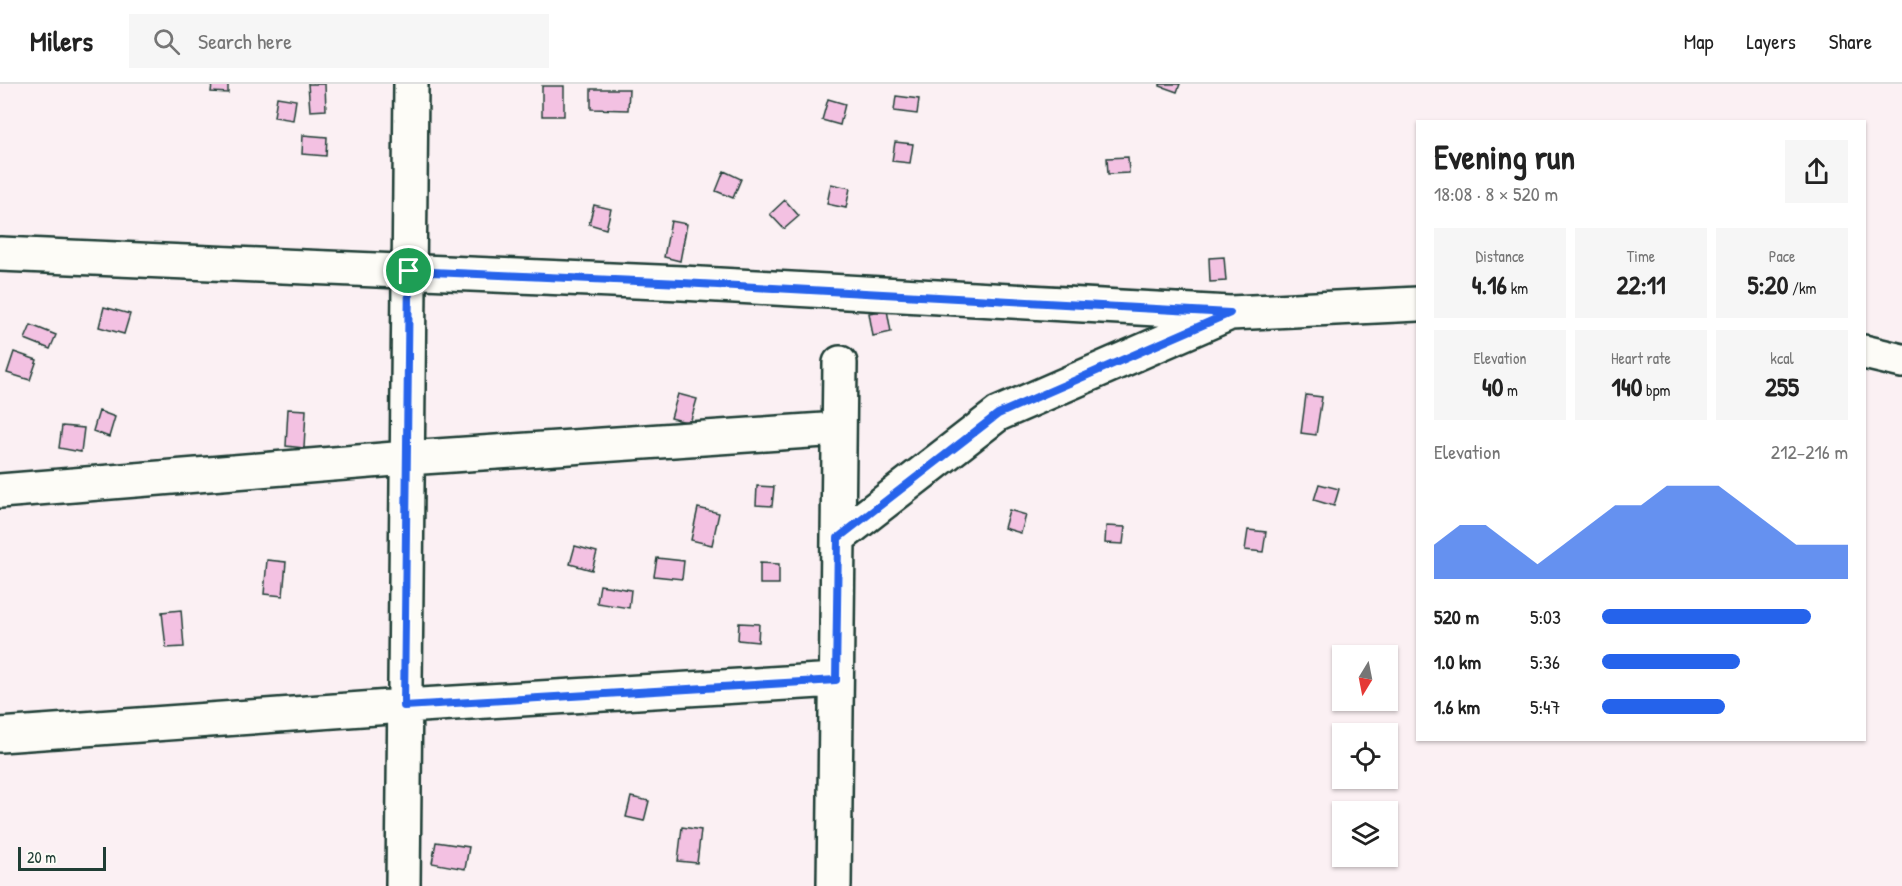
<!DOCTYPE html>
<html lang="en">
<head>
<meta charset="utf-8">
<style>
  body { margin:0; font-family:"Patrick Hand",sans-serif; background:#f6f6f6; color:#222; height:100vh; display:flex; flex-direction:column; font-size:22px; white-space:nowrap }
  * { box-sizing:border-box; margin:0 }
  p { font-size:20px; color:#767676 }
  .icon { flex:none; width:33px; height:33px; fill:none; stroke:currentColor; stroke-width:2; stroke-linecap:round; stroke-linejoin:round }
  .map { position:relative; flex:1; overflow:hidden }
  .side { position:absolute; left:1416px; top:36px; width:450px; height:621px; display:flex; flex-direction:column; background:#fff; border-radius:0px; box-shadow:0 2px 4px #0004 }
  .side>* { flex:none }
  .needle { width:39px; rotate:190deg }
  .fabs { position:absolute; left:1332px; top:561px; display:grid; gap:12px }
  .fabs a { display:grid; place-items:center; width:66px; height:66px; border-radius:0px; background:#fff; box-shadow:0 2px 4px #0004; font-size:30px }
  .scale { position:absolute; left:18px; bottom:15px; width:88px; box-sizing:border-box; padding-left:6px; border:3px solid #1f3d34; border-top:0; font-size:16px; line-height:21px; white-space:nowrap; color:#1f3d34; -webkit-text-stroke:4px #fdfcf7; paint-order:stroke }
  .pin { position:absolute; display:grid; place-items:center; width:51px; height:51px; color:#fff; margin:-26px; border:3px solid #fff; border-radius:50%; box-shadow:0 2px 6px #0007 }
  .round { display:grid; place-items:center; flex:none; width:63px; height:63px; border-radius:0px; background:#f6f6f6 }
  .overview { display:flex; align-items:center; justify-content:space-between; height:102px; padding:0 18px }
  h1 { font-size:33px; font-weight:800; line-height:45px }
  .stats { display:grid; grid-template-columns:repeat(3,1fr); gap:9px; height:102px; padding:6px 18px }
  .stats div { display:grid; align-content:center; border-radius:0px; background:#f6f6f6; text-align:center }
  .stats b { font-size:26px; font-weight:800 }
  .stats small { font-size:16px; font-weight:400 }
  .stats p { font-size:16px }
  .chart { height:168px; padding:12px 18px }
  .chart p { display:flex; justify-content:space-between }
  .chart svg { width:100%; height:108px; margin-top:6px; fill:#2563eb; opacity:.7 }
  ul { padding:0 18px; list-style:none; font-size:20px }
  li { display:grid; grid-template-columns:96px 72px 1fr; align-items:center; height:45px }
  li i { height:15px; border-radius:8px; background:#2563eb }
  header { display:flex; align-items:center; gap:36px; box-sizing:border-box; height:84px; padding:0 30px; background:#fff; border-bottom:2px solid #e0e0e0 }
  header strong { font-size:28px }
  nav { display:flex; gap:33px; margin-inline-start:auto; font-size:21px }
  .search { width:420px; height:54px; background:#f6f6f6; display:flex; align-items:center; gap:15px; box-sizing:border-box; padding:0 21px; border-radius:0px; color:#767676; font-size:22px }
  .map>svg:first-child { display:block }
  .building { fill:#f3c1e2; stroke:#1f3d34; stroke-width:1.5 }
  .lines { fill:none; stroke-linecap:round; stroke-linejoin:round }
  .minor-casing { stroke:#1f3d34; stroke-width:38 }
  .minor { stroke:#fdfcf7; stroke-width:33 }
  .route-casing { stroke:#fff; stroke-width:12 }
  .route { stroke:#2563eb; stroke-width:8 }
</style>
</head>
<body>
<header>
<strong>Milers</strong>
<div class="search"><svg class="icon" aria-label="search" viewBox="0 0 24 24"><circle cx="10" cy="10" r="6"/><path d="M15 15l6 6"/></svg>Search here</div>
<nav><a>Map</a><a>Layers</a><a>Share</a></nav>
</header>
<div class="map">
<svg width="1902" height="802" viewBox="0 0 1902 802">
  <rect width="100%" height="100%" fill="#fbf0f3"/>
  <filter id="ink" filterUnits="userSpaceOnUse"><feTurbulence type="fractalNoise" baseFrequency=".0167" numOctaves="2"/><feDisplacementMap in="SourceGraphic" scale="12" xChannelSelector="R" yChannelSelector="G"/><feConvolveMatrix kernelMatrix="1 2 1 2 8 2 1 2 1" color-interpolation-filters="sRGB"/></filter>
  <g filter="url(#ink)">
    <path class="building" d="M212 0H228V9L211 8Z
      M308 0H325L326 26 310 27Z
      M1160 0H1180L1177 8 1160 2Z
      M542 2H564V32H542Z
      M591 5H629L628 26 591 25Z
      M896 12 919 15 917 30 894 27Z
      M277 13 296 16 293 36 274 33Z
      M828 15 845 20 840 41 822 36Z
      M303 51 327 53 326 72 302 70Z
      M895 58 913 60 910 79 892 77Z
      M1128 73 1129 89 1108 90 1107 74Z
      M724 87 741 95 733 114 716 107Z
      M831 100 850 104 846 124 827 120Z
      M785 116 799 132 784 145 770 130Z
      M594 121 611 125 606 145 589 140Z
      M671 137 687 140 680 177 664 173Z
      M1224 173 1226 197 1210 198 1209 174Z
      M104 223 130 230 124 250 99 243Z
      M887 226 891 248 873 252 869 229Z
      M31 241 56 251 50 265 25 255Z
      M14 268 37 276 30 296 7 289Z
      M678 310 697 315 690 339 671 334Z
      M1306 311 1322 313 1316 351 1301 349Z
      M288 325 306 326 304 364 286 362Z
      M99 327 115 333 109 353 93 347Z
      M62 342 84 344 81 368 59 364Z
      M1319 400 1339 405 1334 422 1314 416Z
      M757 402 774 403 772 422 756 421Z
      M698 424 719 429 712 461 691 456Z
      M1009 426 1026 431 1021 449 1004 444Z
      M1106 442 1125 443 1123 460 1105 459Z
      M1248 446 1266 448 1263 468 1245 466Z
      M575 462 597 468 592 486 570 480Z
      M657 474 684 477 682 495 654 492Z
      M267 476 286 478 283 512 264 510Z
      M760 479 779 480V500H760Z
      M600 501 631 506 629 524 597 519Z
      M181 526 184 563 166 564 162 528Z
      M739 539 759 540 758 558 738 556Z
      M631 713 649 717 644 737 626 733Z
      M682 743 701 746 697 779 678 777Z
      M436 758 469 763 465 785 432 779Z"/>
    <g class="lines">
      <defs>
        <path id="minor" d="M0 170 682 199 1230 229 998 330 838 454
          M1230 229 1418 220
          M1864 268 1902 277
          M0 407 407 374 839 345
          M0 651 404 622 836 596
          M403 802 411 0
          M834 802 840 279"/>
      </defs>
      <use href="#minor" class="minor-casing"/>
      <use href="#minor" class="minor"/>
    </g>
  </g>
  <g class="lines" filter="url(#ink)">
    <defs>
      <path id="route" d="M409 187 682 199 1230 229 998 330 838 454 836 596 404 622Z"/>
    </defs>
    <use href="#route" class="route-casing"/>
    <use href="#route" class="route"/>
  </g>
</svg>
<div class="fabs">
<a><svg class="needle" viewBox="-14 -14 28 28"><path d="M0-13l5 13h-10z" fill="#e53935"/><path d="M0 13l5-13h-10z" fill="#767676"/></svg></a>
<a><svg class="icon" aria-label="locate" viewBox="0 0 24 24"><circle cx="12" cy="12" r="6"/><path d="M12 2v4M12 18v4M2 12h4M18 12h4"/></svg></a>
<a><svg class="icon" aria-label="layers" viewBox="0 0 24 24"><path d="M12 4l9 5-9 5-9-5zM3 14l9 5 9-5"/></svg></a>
</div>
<div class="scale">20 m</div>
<div class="pin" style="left:409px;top:187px;background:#1e9e55"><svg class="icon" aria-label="arrive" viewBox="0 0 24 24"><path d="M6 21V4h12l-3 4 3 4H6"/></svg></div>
<section class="side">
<div class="overview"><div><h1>Evening run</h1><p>18:08 · 8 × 520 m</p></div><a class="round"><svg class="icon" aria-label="share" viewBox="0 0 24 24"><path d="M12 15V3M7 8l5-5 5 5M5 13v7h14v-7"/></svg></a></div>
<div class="stats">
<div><p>Distance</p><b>4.16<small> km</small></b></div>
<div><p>Time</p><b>22:11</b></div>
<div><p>Pace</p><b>5:20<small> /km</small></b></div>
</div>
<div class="stats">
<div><p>Elevation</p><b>40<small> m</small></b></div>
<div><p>Heart rate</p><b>140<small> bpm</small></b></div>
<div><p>kcal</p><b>255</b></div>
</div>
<div class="chart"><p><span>Elevation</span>212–216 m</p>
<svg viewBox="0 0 160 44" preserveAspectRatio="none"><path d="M0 44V30L10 22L20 22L30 30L40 38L50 30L60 22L70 14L80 14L90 6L100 6L110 6L120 14L130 22L140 30L150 30L160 30V44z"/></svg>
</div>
<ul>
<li><b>520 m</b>5:03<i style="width:85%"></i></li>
<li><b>1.0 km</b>5:36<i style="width:56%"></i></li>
<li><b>1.6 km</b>5:47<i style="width:50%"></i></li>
</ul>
</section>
</div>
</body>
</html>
